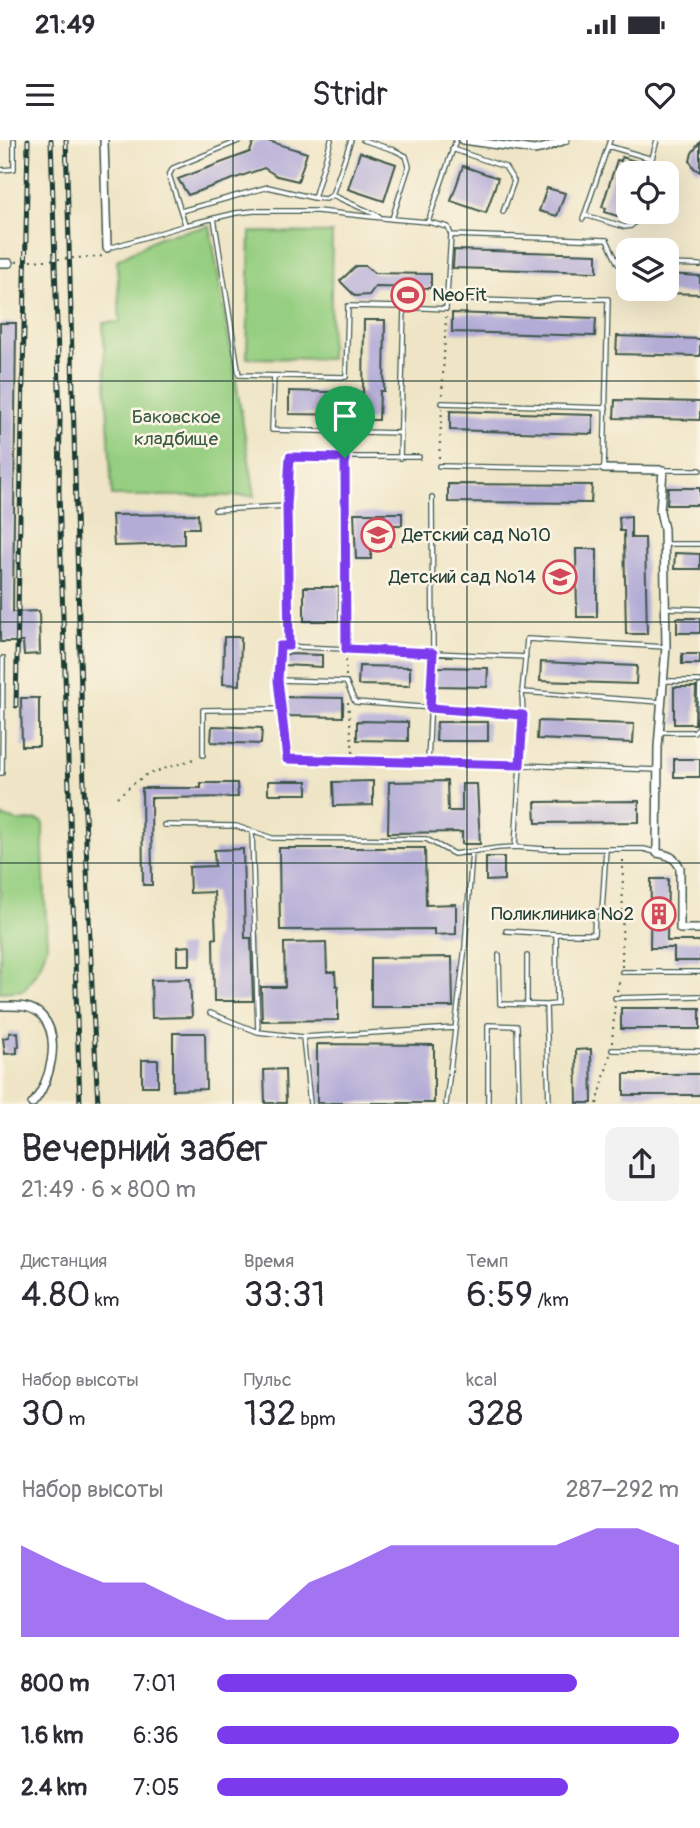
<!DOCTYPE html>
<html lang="ru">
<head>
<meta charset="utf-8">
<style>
  body { margin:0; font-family:Pangolin,sans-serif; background:#f2f2f3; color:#2b2b33; height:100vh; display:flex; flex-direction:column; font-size:26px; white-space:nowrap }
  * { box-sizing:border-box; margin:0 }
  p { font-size:23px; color:#7c7c81 }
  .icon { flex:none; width:38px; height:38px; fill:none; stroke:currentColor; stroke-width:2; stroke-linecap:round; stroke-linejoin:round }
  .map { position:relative; height:964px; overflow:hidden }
  .details { display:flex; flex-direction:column; background:#fff; flex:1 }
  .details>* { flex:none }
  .tools { position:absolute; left:616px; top:21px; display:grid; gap:14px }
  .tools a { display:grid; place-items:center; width:63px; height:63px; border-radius:14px; background:#fff; box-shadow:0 7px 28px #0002; font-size:35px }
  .pin { position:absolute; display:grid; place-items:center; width:60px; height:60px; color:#fff; margin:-72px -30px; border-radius:50% 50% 50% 0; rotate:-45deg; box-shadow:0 0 7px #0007 }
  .pin .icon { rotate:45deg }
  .round { display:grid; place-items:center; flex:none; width:74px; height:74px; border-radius:14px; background:#f2f2f3 }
  .overview { display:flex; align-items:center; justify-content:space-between; height:119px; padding:0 21px }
  h1 { font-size:38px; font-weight:600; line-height:52px }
  .figures { display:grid; grid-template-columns:repeat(3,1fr); gap:10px; height:119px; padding:7px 21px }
  .figures div { display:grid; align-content:center }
  .figures b { font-size:35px; font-weight:600 }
  .figures small { font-size:19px; font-weight:400 }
  .figures p { font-size:19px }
  .chart { height:196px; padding:14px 21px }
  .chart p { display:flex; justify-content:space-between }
  .chart svg { width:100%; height:126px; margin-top:7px; fill:#7c3aed; opacity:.7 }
  ul { padding:0 21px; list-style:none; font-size:23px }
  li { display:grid; grid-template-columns:112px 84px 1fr; align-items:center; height:52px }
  li i { height:18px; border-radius:9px; background:#7c3aed }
  .status { display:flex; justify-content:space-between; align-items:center; height:49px; padding:0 35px; background:#fff; direction:ltr }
  .status svg { height:19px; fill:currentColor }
  header { display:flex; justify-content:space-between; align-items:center; height:91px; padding:0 21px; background:#fff; font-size:32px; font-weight:600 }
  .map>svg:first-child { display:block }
  .green { fill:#96cf81; stroke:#5a865a; stroke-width:2 }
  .building { fill:#b3acd7 }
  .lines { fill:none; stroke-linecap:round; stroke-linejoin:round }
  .lane-casing { stroke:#3e564a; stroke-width:6 }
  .street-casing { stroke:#3e564a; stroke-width:10 }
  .path { stroke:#3e564a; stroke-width:2; stroke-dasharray:2 5; stroke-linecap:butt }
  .lane { stroke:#fff; stroke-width:3.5 }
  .street { stroke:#fff; stroke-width:7 }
  .rail-casing { stroke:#1f3d34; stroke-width:5 }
  .rail { stroke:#fcf5e5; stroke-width:2.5; stroke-dasharray:8; stroke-linecap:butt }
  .route-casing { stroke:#fff; stroke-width:14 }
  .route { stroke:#7c3aed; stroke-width:9 }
  .grid { fill:none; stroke:#1f3d34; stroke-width:2; stroke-opacity:0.55 }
  .labels { text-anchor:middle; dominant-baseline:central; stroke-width:5; stroke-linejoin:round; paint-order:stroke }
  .poi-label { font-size:19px; fill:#1f3d34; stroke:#fcf5e5; text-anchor:start }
  .park-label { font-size:19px; fill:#375a43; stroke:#fcf5e5 }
</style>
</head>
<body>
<div class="status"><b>21:49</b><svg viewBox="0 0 49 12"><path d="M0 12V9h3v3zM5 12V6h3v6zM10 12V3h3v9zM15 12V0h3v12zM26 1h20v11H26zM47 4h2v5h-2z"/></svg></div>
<header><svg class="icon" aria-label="menu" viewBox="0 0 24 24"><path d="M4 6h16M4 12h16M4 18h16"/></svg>Stridr<svg class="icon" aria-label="heart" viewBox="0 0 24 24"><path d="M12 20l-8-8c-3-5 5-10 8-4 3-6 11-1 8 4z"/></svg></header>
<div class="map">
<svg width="700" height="964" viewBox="0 0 700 964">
  <rect width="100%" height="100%" fill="#fcf5e5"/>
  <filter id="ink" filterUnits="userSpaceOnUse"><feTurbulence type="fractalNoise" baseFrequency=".0143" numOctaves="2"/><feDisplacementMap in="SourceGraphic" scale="14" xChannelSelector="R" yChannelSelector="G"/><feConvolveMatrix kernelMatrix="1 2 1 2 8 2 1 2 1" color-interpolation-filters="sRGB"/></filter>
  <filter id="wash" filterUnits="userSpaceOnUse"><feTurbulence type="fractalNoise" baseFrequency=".00686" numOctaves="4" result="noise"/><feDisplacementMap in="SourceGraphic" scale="28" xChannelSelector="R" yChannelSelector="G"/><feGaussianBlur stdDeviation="1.57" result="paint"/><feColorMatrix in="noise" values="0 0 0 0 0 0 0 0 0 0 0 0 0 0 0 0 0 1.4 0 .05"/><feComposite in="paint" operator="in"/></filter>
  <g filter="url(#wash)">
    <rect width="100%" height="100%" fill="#efe5c6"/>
    <path class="green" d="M210 86 255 356H112L103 183 120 182 117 120 159 97Z
      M250 92 332 93 330 219 247 218Z
      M0 676 21 682 37 680 43 682V710L47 806 40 826 24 850 0 852Z"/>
    <g id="blocks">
      <path class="building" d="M265 0 307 13 298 41 277 36 264 28 188 55 178 39 250 12 253 3Z
        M700 2V32L694 28 690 21 692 13Z
        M360 12 396 24 384 61 348 49Z
        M622 17 641 23 637 33H628V69L626 68 623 78 605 72 606 68 602 67 617 20 621 21Z
        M463 26 498 38 486 73 451 61Z
        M547 48 565 53 557 76 539 71Z
        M454 110 597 114V132L453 128Z
        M356 126H366L374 133 431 134V148L375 147 369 155 355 156 340 141Z
        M619 133H628V151H618Z
        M667 134 700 136V154L667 153Z
        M452 173 596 178 595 196 452 192Z
        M364 180H385L384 251H380L379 280H363L359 275 289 274V251L363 253Z
        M0 183H16L13 472 39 471 40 514 24 515 23 502H0Z
        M617 196 700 199V216L616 214Z
        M615 260 700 262V280L614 278Z
        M450 271 593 275V294L450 290Z
        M448 344 592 345 591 363 448 362Z
        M668 348H700V365H667Z
        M354 373H402V385H390V406L371 407V419H356Z
        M198 374 199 388H184V404L114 406 112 375Z
        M631 376V398H645L647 494H626L624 391H620L619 377Z
        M576 409H597V477H577Z
        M675 413 700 414V429H674Z
        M304 447H339V481H304Z
        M677 478H700V493H677Z
        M224 497H241L240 545 223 544Z
        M284 514 322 515V527L284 525Z
        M682 514H700V524H682Z
        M541 522 637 526 636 544 540 541Z
        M359 526 410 527V546L358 545Z
        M437 527 488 528 487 547 436 546Z
        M674 547H696L695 584H674Z
        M285 557 343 558V577L287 576Z
        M21 558H39V606H22Z
        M357 581 408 582V601L357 600Z
        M538 581 634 584 633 603 537 599Z
        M437 582H488V601H436Z
        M212 586 262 588 261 604 211 602Z
        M674 619H700V637H674Z
        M268 641H307V654H268Z
        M373 641V665L334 666 333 642Z
        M447 641 448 671H462V644H477L480 704H462V692L388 693 389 642Z
        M201 643H237L238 657 151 658 152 745H143L142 648H201Z
        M639 661V682L536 683 535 662Z
        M279 708H425L426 765 456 764V794L434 795V789L280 790Z
        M243 709 245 798H251L253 861H214L213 799 216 798 214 752 190 753 189 727 215 726 214 710Z
        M486 717H504V740L486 741Z
        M651 739H668L667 801H700V821H674V808H650Z
        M326 802 327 832H335L336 846H338V880L262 881 261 847H285L284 803Z
        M190 806V825H177V807Z
        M452 817 453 867H371V818Z
        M190 839 192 877 152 878 151 840Z
        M621 868H700V889H621Z
        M18 892 19 907H17V913L5 914 3 898 9 897V893Z
        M173 893H205L206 949 173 950Z
        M317 904 434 905V963H317Z
        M591 909 592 963H577L576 910Z
        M142 920H158V946H142Z
        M285 929 286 963H265L264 930Z
        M624 934H700V955H624Z"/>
    </g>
  </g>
  <g filter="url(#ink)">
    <use href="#blocks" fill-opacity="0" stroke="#3e564a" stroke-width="2"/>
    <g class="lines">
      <defs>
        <path id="lane" d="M456 0 428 82 448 87 451 95 607 100 618 124H628
          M608 6 652 19
          M452 9 505 27 514 41 503 72
          M0 30 14 29V0
          M648 33 657 0
          M332 55 351 0
          M314 58 331 0
          M181 71 268 47 314 58 326 59 332 55 379 76
          M585 75 625 87 631 86 635 82 638 72
          M214 78 239 235 346 237 348 166 404 167 400 318
          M392 79 428 82
          M583 79 610 0
          M185 84 169 35 173 28 241 0
          M109 108 186 85 236 73 254 71H317L392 79 409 26 406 16 394 10 363 0
          M667 124 700 125
          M404 167 446 169 451 95
          M274 236 272 290 401 293
          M442 263 606 268
          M345 319 346 509
          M439 326 604 329 608 159H555L537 162 446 159
          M663 330H700
          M215 370 287 366
          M664 404H700
          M665 468 700 469
          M289 506 287 366 290 317H419
          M278 540 287 619 520 625 658 630
          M665 541H700
          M522 552 661 562
          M523 575 355 562 346 542 278 540 280 506 526 517
          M660 592H694L699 587 700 546
          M203 615V570L281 569
          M428 623 433 513 432 357
          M0 633H2L3 518
          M164 685 236 686 272 698 426 699 454 714 498 708 515 707 545 709H644L655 712
          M252 691 258 892
          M515 707 523 575 522 552 527 499 666 507
          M506 791 556 794 557 864 546 865
          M556 794H594L595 772 602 771 606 709
          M499 815 500 864 546 865 549 964
          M622 832H700
          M615 858 700 856
          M527 865V816
          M210 873 258 892 303 897
          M612 910 700 911
          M310 964 303 897 455 888
          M446 964 465 807 472 712
          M488 964V885L517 886 519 964"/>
        <path id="street" d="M104 0 107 108
          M463 0 534 10 544 8 565 0
          M0 123H9
          M604 329 663 330 660 371 664 389 666 507 658 607 657 713C669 715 675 717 680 728V789H700
          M0 866C15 866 31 864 42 876 62 898 50 944 32 964"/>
      </defs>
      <use href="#lane" class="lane-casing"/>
      <use href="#street" class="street-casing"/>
      <path class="path" d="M16 122 105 116
        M442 255 446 177
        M439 318 442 268
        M346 536V517
        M348 562 353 613
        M117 657 133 644 146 635 197 618
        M622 827 623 717
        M617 851 620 839
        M612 903 615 863
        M597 964 610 915"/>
      <use href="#lane" class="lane"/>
      <use href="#street" class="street"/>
      <defs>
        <path id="rail" d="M51 0 60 278 59 351 61 420 80 964
          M66 0C76 321 80 643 98 964
          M16 566 28 0"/>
      </defs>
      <use href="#rail" class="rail-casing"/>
      <use href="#rail" class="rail"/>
    </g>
  </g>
  <g class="lines" filter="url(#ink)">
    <defs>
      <path id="route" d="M290 317 345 318 346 509 433 513 430 568 523 575 520 625 287 619 278 540 280 506H289L287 366Z"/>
    </defs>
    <use href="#route" class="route-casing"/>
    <use href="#route" class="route"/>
  </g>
  <path class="grid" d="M233 0V964M467 0V964M0 241H700M0 482H700M0 723H700"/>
  <defs>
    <symbol id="stadium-ring" viewBox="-11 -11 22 22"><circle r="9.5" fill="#fcf5e5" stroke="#d1495b" stroke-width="1.5"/><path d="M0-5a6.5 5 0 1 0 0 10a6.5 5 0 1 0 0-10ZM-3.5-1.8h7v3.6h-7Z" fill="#d1495b"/></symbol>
    <symbol id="school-ring" viewBox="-11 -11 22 22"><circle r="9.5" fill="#fcf5e5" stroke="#d1495b" stroke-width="1.5"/><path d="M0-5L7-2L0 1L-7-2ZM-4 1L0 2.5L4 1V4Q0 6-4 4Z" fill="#d1495b"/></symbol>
    <symbol id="building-ring" viewBox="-11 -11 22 22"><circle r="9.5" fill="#fcf5e5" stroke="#d1495b" stroke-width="1.5"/><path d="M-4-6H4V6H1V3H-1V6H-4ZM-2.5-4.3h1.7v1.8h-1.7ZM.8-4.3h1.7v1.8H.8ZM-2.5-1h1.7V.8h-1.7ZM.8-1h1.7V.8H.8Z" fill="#d1495b"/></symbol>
  </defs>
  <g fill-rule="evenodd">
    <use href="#stadium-ring" x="389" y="136" width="38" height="38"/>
    <use href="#school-ring" x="359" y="376" width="38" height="38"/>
    <use href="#school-ring" x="541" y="418" width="38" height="38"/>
    <use href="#building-ring" x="640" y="755" width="38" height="38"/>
  </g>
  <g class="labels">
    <g class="poi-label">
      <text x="432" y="155">NeoFit</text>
      <text x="402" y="395">Детский сад №10</text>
      <text x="536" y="437" text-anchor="end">Детский сад №14</text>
      <text x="634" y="774" text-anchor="end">Поликлиника №2</text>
    </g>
    <g class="park-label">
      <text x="176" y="277">Баковское<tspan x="176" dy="22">кладбище</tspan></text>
    </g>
  </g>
</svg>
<div class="tools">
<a><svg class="icon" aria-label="locate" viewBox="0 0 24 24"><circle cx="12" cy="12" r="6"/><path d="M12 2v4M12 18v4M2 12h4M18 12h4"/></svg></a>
<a><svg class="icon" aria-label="layers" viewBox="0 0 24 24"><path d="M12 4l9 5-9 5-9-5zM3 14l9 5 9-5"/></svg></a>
</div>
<div class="pin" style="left:345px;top:318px;background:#1e9e55"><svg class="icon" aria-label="arrive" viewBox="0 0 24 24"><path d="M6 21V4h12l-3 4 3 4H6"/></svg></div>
</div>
<section class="details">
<div class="overview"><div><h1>Вечерний забег</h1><p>21:49 · 6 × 800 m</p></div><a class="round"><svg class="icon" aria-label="share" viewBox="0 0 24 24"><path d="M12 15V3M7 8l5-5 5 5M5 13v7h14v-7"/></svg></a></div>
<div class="figures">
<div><p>Дистанция</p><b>4.80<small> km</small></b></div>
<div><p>Время</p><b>33:31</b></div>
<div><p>Темп</p><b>6:59<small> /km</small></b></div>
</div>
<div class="figures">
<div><p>Набор высоты</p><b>30<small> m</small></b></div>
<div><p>Пульс</p><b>132<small> bpm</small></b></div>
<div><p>kcal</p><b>328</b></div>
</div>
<div class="chart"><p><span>Набор высоты</span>287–292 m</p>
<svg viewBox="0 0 160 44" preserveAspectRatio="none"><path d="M0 44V12L10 19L20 25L30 25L40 32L50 38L60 38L70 25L80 19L90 12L100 12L110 12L120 12L130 12L140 6L150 6L160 12V44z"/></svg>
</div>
<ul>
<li><b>800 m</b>7:01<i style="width:78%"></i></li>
<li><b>1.6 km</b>6:36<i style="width:100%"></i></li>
<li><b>2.4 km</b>7:05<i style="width:76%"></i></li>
</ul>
</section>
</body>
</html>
